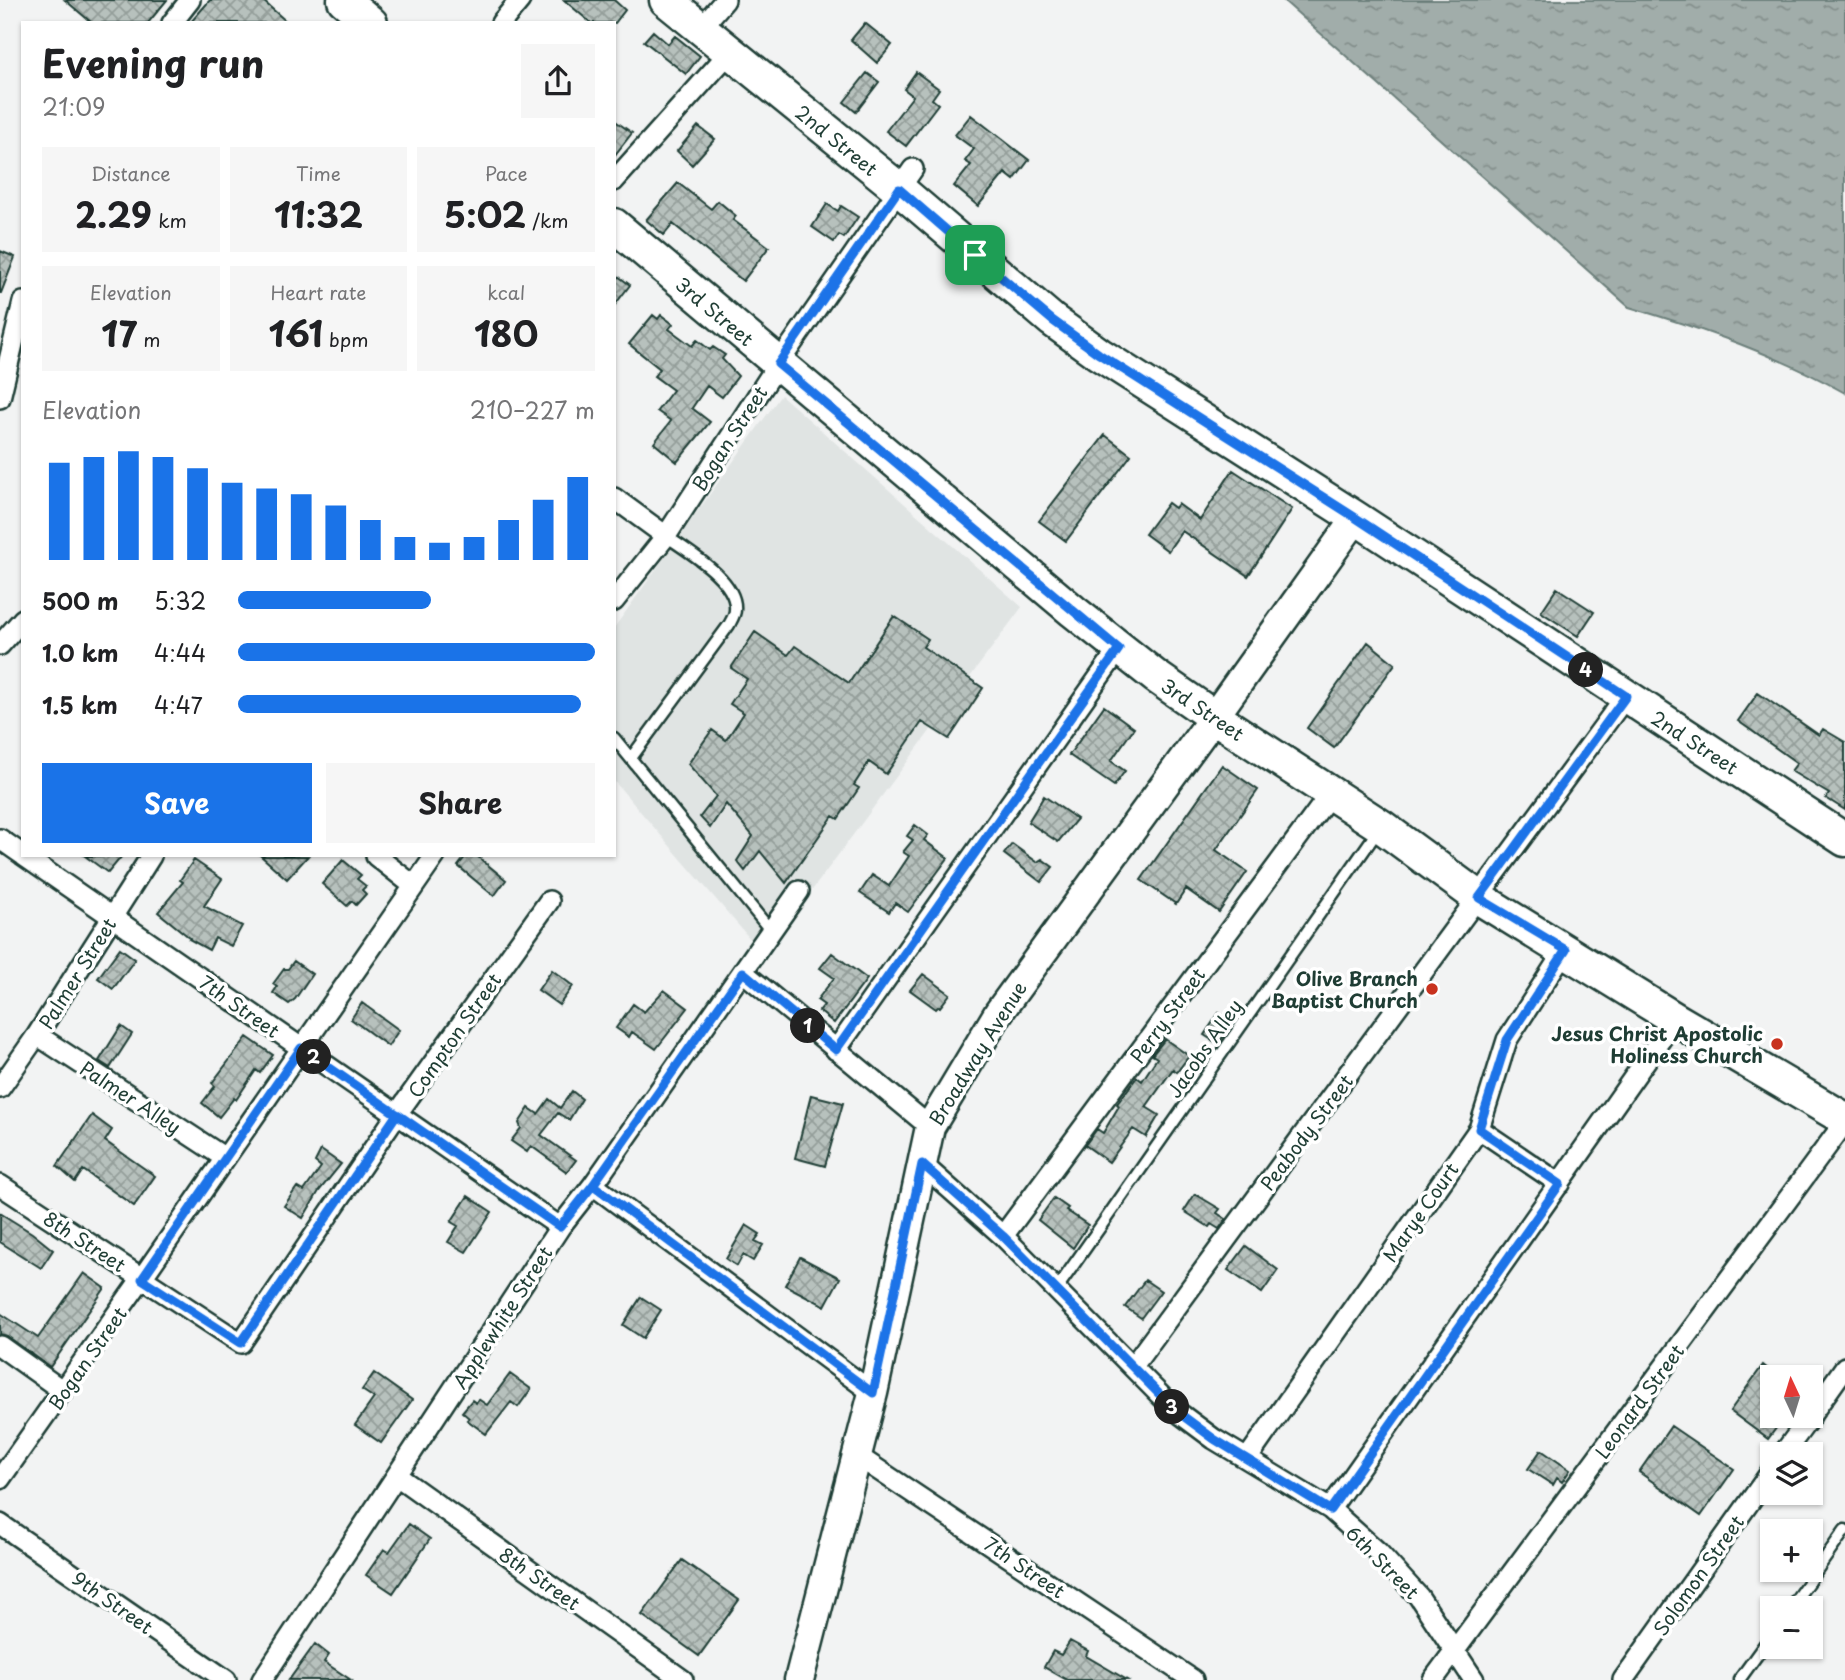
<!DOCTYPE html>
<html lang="en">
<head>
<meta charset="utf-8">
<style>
  body { margin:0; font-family:"Playpen Sans",sans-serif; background:#f6f6f6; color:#202124; height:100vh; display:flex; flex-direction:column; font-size:26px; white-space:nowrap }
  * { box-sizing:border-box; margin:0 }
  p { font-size:23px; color:#757577 }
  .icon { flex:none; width:38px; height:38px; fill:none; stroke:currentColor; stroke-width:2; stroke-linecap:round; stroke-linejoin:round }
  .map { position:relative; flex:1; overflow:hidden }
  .sheet { position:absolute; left:21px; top:21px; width:595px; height:836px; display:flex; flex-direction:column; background:#fff; border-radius:0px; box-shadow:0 2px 5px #0004 }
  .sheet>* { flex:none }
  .needle { width:46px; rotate:356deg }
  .tools { position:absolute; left:1760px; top:1365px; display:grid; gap:14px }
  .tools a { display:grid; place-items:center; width:63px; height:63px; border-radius:0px; background:#fff; box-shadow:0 2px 5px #0004; font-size:35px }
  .pin { position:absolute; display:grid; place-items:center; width:60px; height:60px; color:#fff; margin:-30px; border-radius:14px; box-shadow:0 4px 10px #0006 }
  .km { position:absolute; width:35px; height:35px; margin:-18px; border-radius:50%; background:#222; color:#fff; font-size:19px; line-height:35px; text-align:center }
  .round { display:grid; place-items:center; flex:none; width:74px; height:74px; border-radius:0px; background:#f6f6f6 }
  .headline { display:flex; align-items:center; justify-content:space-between; height:119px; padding:0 21px }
  h1 { font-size:38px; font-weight:700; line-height:52px }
  .metrics { display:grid; grid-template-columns:repeat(3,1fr); gap:10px; height:119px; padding:7px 21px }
  .metrics div { display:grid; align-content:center; border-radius:0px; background:#f6f6f6; text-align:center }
  .metrics b { font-size:35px; font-weight:700 }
  .metrics small { font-size:19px; font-weight:400 }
  .metrics p { font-size:19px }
  .chart { height:196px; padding:14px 21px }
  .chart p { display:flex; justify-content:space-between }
  .chart svg { width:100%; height:126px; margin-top:7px; stroke:#1a73e8; stroke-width:6 }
  .cta { display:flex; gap:14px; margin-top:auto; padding:14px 21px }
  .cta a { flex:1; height:80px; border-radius:0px; background:#1a73e8; color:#fff; font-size:28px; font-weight:700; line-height:80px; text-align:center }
  .cta a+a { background:#f6f6f6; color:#202124 }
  ul { padding:0 21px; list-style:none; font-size:23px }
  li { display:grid; grid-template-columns:112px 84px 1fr; align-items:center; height:52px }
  li i { height:18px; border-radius:9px; background:#1a73e8 }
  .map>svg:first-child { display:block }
  .built { fill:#e0e4e3 }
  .water { fill:url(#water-ripples); stroke:#6d807b; stroke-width:2 }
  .building { fill:url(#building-cross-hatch); stroke:#1f3d34; stroke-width:2 }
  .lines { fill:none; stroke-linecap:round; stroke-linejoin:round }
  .lane-casing { stroke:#1f3d34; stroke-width:15 }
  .street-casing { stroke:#1f3d34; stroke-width:24 }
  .secondary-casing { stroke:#1f3d34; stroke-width:33 }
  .primary-casing { stroke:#1f3d34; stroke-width:37 }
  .lane { stroke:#fff; stroke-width:10 }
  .street { stroke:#fff; stroke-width:19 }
  .secondary { stroke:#fff; stroke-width:28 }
  .primary { stroke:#fff; stroke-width:32 }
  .route-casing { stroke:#fff; stroke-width:14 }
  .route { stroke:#1a73e8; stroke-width:9 }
  .poi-dot { fill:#c8321e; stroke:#fff; stroke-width:2.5 }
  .labels { text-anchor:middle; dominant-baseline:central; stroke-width:7; stroke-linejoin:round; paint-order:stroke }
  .street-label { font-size:19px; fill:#1f3d34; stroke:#fff }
  .poi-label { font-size:19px; font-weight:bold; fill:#1f3d34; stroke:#fff; text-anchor:end }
</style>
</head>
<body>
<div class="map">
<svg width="1845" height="1680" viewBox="0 0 1845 1680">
  <defs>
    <pattern id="water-ripples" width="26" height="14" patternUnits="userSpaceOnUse" patternTransform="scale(1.75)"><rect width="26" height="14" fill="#a1adaa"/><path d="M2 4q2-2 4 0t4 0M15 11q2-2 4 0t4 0" fill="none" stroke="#838e8b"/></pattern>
    <pattern id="building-cross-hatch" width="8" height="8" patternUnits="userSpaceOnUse" patternTransform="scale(1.75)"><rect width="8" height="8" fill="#b7c1bd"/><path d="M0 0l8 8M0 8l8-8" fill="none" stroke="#949e9a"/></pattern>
  </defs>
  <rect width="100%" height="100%" fill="#f2f3f3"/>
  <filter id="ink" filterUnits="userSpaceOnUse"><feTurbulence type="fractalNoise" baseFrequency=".0143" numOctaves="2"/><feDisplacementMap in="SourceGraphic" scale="14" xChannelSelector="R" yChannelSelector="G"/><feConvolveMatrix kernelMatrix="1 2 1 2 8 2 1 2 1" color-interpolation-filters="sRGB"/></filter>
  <g filter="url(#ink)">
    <path class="built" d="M781 395 1022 607 764 955 614 781V628Z"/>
    <path class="water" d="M1283 0H1845V393C1778 355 1703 329 1629 307Z"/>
    <path class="building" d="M65 0H167L148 23H92Z
      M210 0H262L288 23H190Z
      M564 0H614L625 10 615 23H591Z
      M865 23 892 45 877 63 851 40Z
      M653 31 668 44 675 36 700 56 686 74 644 41Z
      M916 72 939 89 932 99 938 104 906 146 886 131 913 96 904 89Z
      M867 73 879 82 856 112 844 102Z
      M971 115 1029 160 1014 180 1005 173 978 206 954 186 971 165 965 161 974 149 955 135Z
      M614 120 632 133 614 156Z
      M698 126 715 139 692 165 677 151Z
      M678 183 711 209 718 201 736 216 733 220 769 247 743 281 673 224 664 235 646 220Z
      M827 204 838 211 841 206 858 217 844 238 839 235 834 242 812 227Z
      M0 251 15 257 1 293H0Z
      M614 273 630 285 614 306Z
      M653 315 658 319 661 315 673 324 669 329 692 346 697 340 710 350 713 347 725 355 722 359 738 376 722 397 707 386 692 408 710 422 677 462 654 443 671 421 657 411 673 390 654 376 660 369 629 344Z
      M1105 435 1131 455 1066 541 1039 521Z
      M1233 470 1292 509 1248 576 1182 531 1168 551 1145 534 1168 503 1175 508 1178 504 1200 520Z
      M1557 588 1594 612 1578 636 1541 612Z
      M894 616 928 639 923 647 983 688 949 739 922 722 886 774 869 762 854 785 859 788 838 819 833 816 786 883 760 851 745 871 737 861 753 836 726 804 710 828 700 817 716 796 688 764 712 730 726 740 744 713 730 704 747 679 731 668 755 632 788 655 795 646 849 683Z
      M1368 642 1395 664 1334 748 1307 728Z
      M1758 693 1819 735 1823 729 1845 742V810L1826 798 1829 794 1791 771 1797 763 1738 721Z
      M1104 706 1134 728 1111 761 1125 771 1114 786 1069 755Z
      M1222 765 1258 790 1216 850 1247 872 1219 912 1186 889 1176 904 1141 880Z
      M1044 796 1077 819 1058 842 1028 822Z
      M915 825 928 835 924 840 948 858 908 912 895 903 889 912 860 893 872 875 889 886 909 856 903 852 913 840 907 836Z
      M1012 844 1037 862 1042 859 1053 867 1041 882 1004 854Z
      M85 856H122L108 873Z
      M261 856H308L287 879Z
      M466 856H477L506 880 494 896 458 866Z
      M194 860 222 879 204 906 242 926 231 946 215 938 209 950 189 939 190 938 158 912 183 882 180 880Z
      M343 860 361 875 357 879 366 886 362 890 366 894 356 905 352 901 347 906 322 884Z
      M120 948 135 959 113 989 98 978Z
      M832 953 867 979 834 1023 819 1011 824 1005 817 1000 834 978 820 968Z
      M294 961 312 974 295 999 289 1004 273 993 277 987 273 984 284 969H288Z
      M552 970 573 986 559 1005 538 990Z
      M923 974 950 994 940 1007 939 1006 936 1009 910 990Z
      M664 990 688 1008 656 1049 632 1032 629 1037 616 1028 633 1004 644 1012Z
      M362 1003 399 1030 388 1046 351 1019Z
      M1219 1013 1233 1023 1218 1044 1204 1035Z
      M121 1026 132 1034 110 1068 99 1061Z
      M247 1037 273 1055 260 1073 256 1070 236 1100 234 1098 219 1117 202 1103 215 1086 212 1083Z
      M1165 1039 1189 1056 1177 1072 1173 1069 1146 1107 1159 1115 1146 1137 1133 1129 1109 1162 1085 1145 1097 1129 1103 1133 1119 1106 1117 1104 1137 1077 1142 1081 1157 1058 1152 1055Z
      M572 1091 582 1099 569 1120 558 1113 541 1135 576 1160 567 1172 531 1146 527 1152 511 1141 521 1128 519 1123 529 1108 538 1114 549 1099 560 1108Z
      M811 1095 843 1103 825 1166 795 1158Z
      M92 1115 112 1130 105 1141 155 1176 134 1206 83 1170 75 1182 57 1166Z
      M321 1150 341 1164 319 1191 303 1218 284 1206 297 1187 304 1191 321 1167 315 1162Z
      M1195 1194 1220 1209 1217 1213 1226 1219 1219 1229 1211 1224 1209 1227 1184 1211Z
      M468 1196 492 1212 466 1252 448 1242 458 1226 451 1222Z
      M1054 1198 1068 1208 1066 1210 1088 1225 1073 1248 1038 1220Z
      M0 1213 32 1233 53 1250 41 1268 0 1242Z
      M746 1225 760 1234 755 1241 763 1245 753 1261 743 1255 737 1266 726 1259Z
      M1246 1246 1278 1270 1262 1293 1228 1270Z
      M800 1257 840 1278 825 1306 785 1285Z
      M84 1273 105 1288 50 1367 7 1336 0 1334V1313L38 1338Z
      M1145 1280 1161 1291 1141 1318 1125 1307Z
      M641 1297 661 1310 643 1338 623 1325Z
      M1763 1365 1773 1373V1416H1785L1768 1439 1730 1411Z
      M374 1373 412 1400 381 1443 355 1425 374 1398 362 1390Z
      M510 1374 531 1389 518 1407 511 1402 486 1434 467 1420 469 1418 462 1412 472 1400 476 1403 478 1399 487 1405Z
      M1671 1426 1734 1469 1701 1516 1639 1472Z
      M1541 1450 1570 1470 1562 1482 1557 1478 1553 1485 1528 1469Z
      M409 1524 430 1539 393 1593 366 1575 384 1549 389 1552Z
      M682 1560 739 1600 699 1656 642 1615Z
      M1070 1641 1088 1651 1086 1656 1127 1680H1067L1044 1667 1053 1651 1061 1655Z
      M315 1644 329 1655 324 1662 351 1680H289Z"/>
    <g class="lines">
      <defs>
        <path id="lane" d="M614 738 771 931
          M631 758 729 625C731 621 735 615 735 610 738 580 687 551 666 536
          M1056 1290 1379 829
          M1790 1608 1845 1530
          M1739 1680 1773 1633"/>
        <path id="street" d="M172 23 190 0
          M501 23 520 0
          M700 29 725 0
          M614 181 729 53
          M0 398 23 302
          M614 498 666 536
          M614 601 666 536 778 364 913 169
          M0 645 23 619
          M0 839 23 855
          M24 856 560 1227
          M376 856 414 886
          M743 972 930 1127
          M37 1035 225 1158
          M836 1050 1119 649
          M0 1088 37 1035 151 856
          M1479 1129 1560 1184
          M922 1164 1003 1236 1175 1410 1214 1439 1330 1509 1378 1552 1419 1597 1474 1680
          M0 1185 241 1343 397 1114 549 901
          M593 1185 873 1393
          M1003 1236 1331 793
          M0 1346 63 1391
          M1133 1366 1626 696
          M1811 1415 1845 1367
          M1783 1454 1811 1416
          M856 1455 1193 1680
          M1247 1459 1479 1129 1507 1040 1565 950
          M397 1476 683 1680
          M0 1479 142 1278 435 856
          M1330 1509 1675 1019
          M0 1524 226 1680
          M262 1680 560 1227 593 1185 799 891
          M1433 1680 1845 1122
          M1623 1680 1773 1469"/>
        <path id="secondary" d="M799 1680 873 1393 930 1127 999 1012 1214 717 1356 518"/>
        <path id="primary" d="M344 0 371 23
          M666 0 899 189 1052 320 1099 354 1356 518 1845 840
          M614 225 1073 611 1155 676 1214 717 1381 826 1479 898 1675 1019 1845 1119"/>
      </defs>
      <use href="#lane" class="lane-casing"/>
      <use href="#street" class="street-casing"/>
      <use href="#secondary" class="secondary-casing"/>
      <use href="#primary" class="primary-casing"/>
      <use href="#lane" class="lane"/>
      <use href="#street" class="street"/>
      <use href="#secondary" class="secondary"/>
      <use href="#primary" class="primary"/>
    </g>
  </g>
  <g class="lines" filter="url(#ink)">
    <defs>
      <path id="route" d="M975 255 899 189 778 364 1119 649 836 1050 743 972 593 1185 560 1227 397 1114 241 1343 142 1279 301 1048 560 1227 593 1185 873 1393 922 1164 1003 1236 1175 1410 1214 1439 1330 1510 1560 1184 1479 1129 1507 1040 1566 950 1479 898 1626 696 1356 518 1099 354 1052 320 975 255"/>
    </defs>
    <use href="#route" class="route-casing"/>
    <use href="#route" class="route"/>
  </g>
  <g class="poi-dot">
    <circle cx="1432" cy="989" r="7"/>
    <circle cx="1777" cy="1044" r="7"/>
  </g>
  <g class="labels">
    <g class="street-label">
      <text transform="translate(837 140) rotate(39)">2nd Street</text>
      <text transform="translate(715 311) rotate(40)">3rd Street</text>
      <text transform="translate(729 438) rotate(-57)">Bogan Street</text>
      <text transform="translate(1203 709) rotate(34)">3rd Street</text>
      <text transform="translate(1695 742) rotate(33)">2nd Street</text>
      <text transform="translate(77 973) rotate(-58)">Palmer Street</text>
      <text transform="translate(240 1006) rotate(35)">7th Street</text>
      <text transform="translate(1167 1015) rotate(-54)">Perry Street</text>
      <text transform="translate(454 1035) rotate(-55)">Compton Street</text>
      <text transform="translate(1204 1048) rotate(-55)">Jacobs Alley</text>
      <text transform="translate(977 1053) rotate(-58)">Broadway Avenue</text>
      <text transform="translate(131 1097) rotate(33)">Palmer Alley</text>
      <text transform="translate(1306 1132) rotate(-53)">Peabody Street</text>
      <text transform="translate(1420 1212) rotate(-55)">Marye Court</text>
      <text transform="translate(85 1241) rotate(33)">8th Street</text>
      <text transform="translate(502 1317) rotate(-57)">Applewhite Street</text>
      <text transform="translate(87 1358) rotate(-55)">Bogan Street</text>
      <text transform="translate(1639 1401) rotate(-54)">Leonard Street</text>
      <text transform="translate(1383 1562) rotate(45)">6th Street</text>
      <text transform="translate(1025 1567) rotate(34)">7th Street</text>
      <text transform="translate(1698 1575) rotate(-55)">Solomon Street</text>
      <text transform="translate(540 1578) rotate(35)">8th Street</text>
      <text transform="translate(113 1602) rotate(35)">9th Street</text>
    </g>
    <g class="poi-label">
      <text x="1418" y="978">Olive Branch<tspan x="1418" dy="22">Baptist Church</tspan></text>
      <text x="1763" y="1033">Jesus Christ Apostolic<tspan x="1763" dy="22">Holiness Church</tspan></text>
    </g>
  </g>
</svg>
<div class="tools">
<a><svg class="needle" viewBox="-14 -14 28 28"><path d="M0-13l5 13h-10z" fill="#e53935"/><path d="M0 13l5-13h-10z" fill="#757577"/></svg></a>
<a><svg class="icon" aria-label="layers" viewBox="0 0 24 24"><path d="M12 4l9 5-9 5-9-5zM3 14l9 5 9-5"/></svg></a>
<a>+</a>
<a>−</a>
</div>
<div class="pin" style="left:975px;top:255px;background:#1e9e55"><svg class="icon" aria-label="arrive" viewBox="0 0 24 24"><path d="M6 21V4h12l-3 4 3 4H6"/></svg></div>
<b class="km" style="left:808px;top:1026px">1</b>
<b class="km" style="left:314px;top:1057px">2</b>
<b class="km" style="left:1172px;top:1407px">3</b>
<b class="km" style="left:1586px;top:670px">4</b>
<section class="sheet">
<div class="headline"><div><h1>Evening run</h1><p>21:09</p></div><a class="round"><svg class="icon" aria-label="share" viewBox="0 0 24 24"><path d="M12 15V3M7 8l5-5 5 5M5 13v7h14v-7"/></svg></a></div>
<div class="metrics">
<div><p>Distance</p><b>2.29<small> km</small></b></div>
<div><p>Time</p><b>11:32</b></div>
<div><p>Pace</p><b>5:02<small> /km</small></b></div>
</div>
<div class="metrics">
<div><p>Elevation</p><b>17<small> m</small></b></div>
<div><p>Heart rate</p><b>161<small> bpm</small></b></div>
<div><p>kcal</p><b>180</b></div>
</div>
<div class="chart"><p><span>Elevation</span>210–227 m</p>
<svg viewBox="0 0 160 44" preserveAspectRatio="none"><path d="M5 44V10M15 44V8M25 44V6M35 44V8M45 44V12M55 44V17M65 44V19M75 44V21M85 44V25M95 44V30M105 44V36M115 44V38M125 44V36M135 44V30M145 44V23M155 44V15"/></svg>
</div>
<ul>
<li><b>500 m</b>5:32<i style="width:54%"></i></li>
<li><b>1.0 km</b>4:44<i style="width:100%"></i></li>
<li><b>1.5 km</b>4:47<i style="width:96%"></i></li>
</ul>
<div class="cta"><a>Save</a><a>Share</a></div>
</section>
</div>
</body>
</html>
